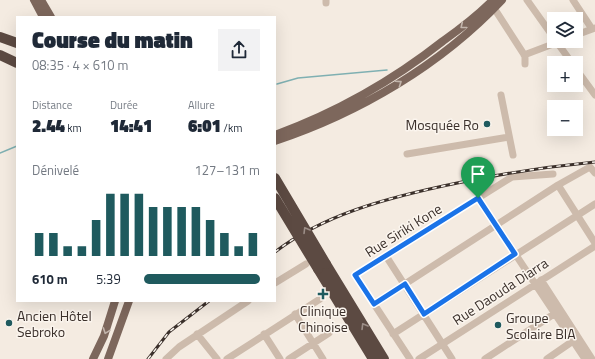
<!DOCTYPE html>
<html lang="fr">
<head>
<meta charset="utf-8">
<style>
  body { margin:0; font-family:"Titillium Web",sans-serif; background:#f2f2f3; color:#1f2937; height:100vh; display:flex; flex-direction:column; font-size:15px; white-space:nowrap }
  * { box-sizing:border-box; margin:0 }
  p { font-size:13px; color:#747a83 }
  .icon { flex:none; width:22px; height:22px; fill:none; stroke:currentColor; stroke-width:2; stroke-linecap:round; stroke-linejoin:round }
  .map { position:relative; flex:1; overflow:hidden }
  .details { position:absolute; left:16px; top:16px; width:260px; height:286px; display:flex; flex-direction:column; background:#fff; border-radius:0px; box-shadow:0 4px 16px #0002 }
  .details>* { flex:none }
  .fabs { position:absolute; left:547px; top:12px; display:grid; gap:8px }
  .fabs a { display:grid; place-items:center; width:36px; height:36px; border-radius:0px; background:#fff; box-shadow:0 4px 16px #0002; font-size:20px }
  .pin { position:absolute; display:grid; place-items:center; width:34px; height:34px; color:#fff; margin:-41px -17px; border-radius:50% 50% 50% 0; rotate:-45deg; box-shadow:0 0 4px #0007 }
  .pin .icon { rotate:45deg }
  .round { display:grid; place-items:center; flex:none; width:42px; height:42px; border-radius:0px; background:#f2f2f3 }
  .headline { display:flex; align-items:center; justify-content:space-between; height:68px; padding:0 16px }
  h1 { font-size:22px; font-weight:800; line-height:30px }
  .stats { display:grid; grid-template-columns:repeat(3,1fr); gap:6px; height:68px; padding:4px 16px }
  .stats div { display:grid; align-content:center }
  .stats b { font-size:17px; font-weight:800 }
  .stats small { font-size:11px; font-weight:400 }
  .stats p { font-size:11px }
  .chart { height:112px; padding:8px 16px }
  .chart p { display:flex; justify-content:space-between }
  .chart svg { width:100%; height:72px; margin-top:4px; stroke:#1f5a5e; stroke-width:6 }
  ul { padding:0 16px; list-style:none; font-size:13px }
  li { display:grid; grid-template-columns:64px 48px 1fr; align-items:center; height:30px }
  li i { height:10px; border-radius:5px; background:#1f5a5e }
  .map>svg:first-child { display:block }
  .lines { fill:none; stroke-linecap:round; stroke-linejoin:round }
  .stream { stroke:#7fb0b2; stroke-width:1.5 }
  .minor { stroke:#cdbbac; stroke-width:7 }
  .major { stroke:#7d675c; stroke-width:8 }
  .highway { stroke:#5c4a42; stroke-width:10 }
  .rail-casing { stroke:#3b302b; stroke-width:3 }
  .rail { stroke:#fbf5ee; stroke-width:1.5; stroke-dasharray:4.5; stroke-linecap:butt }
  .highway-bridge { stroke:#5c4a42; stroke-width:10 }
  .oneway { stroke:#c2b5ac }
  .oneway2 { stroke:#9c8e87 }
  .route-casing { stroke:#fff; stroke-width:8 }
  .route { stroke:#1a73e8; stroke-width:5 }
  .poi-dot { fill:#1f5a5e; stroke:#fbf5ee; stroke-width:1.5 }
  .labels { text-anchor:middle; dominant-baseline:central; stroke-width:3; stroke-linejoin:round; paint-order:stroke }
  .poi-label { font-size:14px; fill:#3b302b; stroke:#fbf5ee; text-anchor:start }
  .street-label { font-size:14px; fill:#3b302b; stroke:#fbf5ee }
</style>
</head>
<body>
<div class="map">
<svg width="595" height="359" viewBox="0 0 595 359">
  <rect width="100%" height="100%" fill="#f4ebe1"/>
  <g class="lines">
    <path class="stream" d="M277 84 298 78 387 70
      M0 153 17 146"/>
    <path class="minor" d="M326 0V3
      M527 0 554 38
      M573 0 592 29
      M494 8 525 56V64
      M576 35 595 28
      M556 41 572 63
      M524 55 561 41
      M576 69 595 95
      M501 95 513 155
      M407 154 509 137
      M558 185 595 243
      M478 198 585 359
      M386 256 452 359
      M541 280 592 359
      M275 283 306 264
      M374 304 558 185 590 167 595 173
      M295 314 323 359
      M197 334 217 359
      M264 334 280 359
      M393 334 595 204
      M166 359 179 347 248 301
      M227 359 320 299
      M289 359 329 333
      M410 359 355 275 512 177 553 174
      M419 359 595 246
      M485 359 554 314
      M547 359 573 341"/>
    <path class="major" d="M34 0 43 17
      M41 0 51 17
      M275 135C338 112 391 82 443 41 460 29 478 15 493 0
      M275 141C359 113 441 65 502 0
      M93 359 104 336 115 301
      M108 359 129 301"/>
    <path class="highway" d="M0 37 17 43
      M0 55 17 63
      M326 264 384 359
      M318 269 373 359"/>
    <defs>
      <path id="rail" d="M275 252C323 215 384 199 443 186 493 175 544 167 595 162
        M148 359 169 332 209 301"/>
    </defs>
    <use href="#rail" class="rail-casing"/>
    <use href="#rail" class="rail"/>
    <path class="highway-bridge" d="M275 178 326 264
      M275 198 318 269"/>
  </g>
  <defs><path id="oneway-chevron" d="M-2-3.5L2.5 0L-2 3.5" fill="none" stroke-width="1.6" stroke-linecap="round" stroke-linejoin="round"/></defs>
  <g class="oneway">
    <use href="#oneway-chevron" transform="translate(463 26) rotate(141)"/>
    <use href="#oneway-chevron" transform="translate(399 83) rotate(-34)"/>
    <use href="#oneway-chevron" transform="translate(106 331) rotate(110)"/>
  </g>
  <g class="oneway2">
    <use href="#oneway-chevron" transform="translate(306 230) rotate(-121)"/>
    <use href="#oneway-chevron" transform="translate(364 326) rotate(-121)"/>
  </g>
  <g class="lines">
    <defs>
      <path id="route" d="M478 198 515 254 424 314 405 284 374 304 355 275Z"/>
    </defs>
    <use href="#route" class="route-casing"/>
    <use href="#route" class="route"/>
  </g>
  <g class="poi-dot">
    <circle cx="487" cy="124" r="4"/>
    <path d="M321 288h4v4h4v4h-4v4h-4v-4h-4v-4h4z"/>
    <circle cx="9" cy="323" r="4"/>
    <circle cx="498" cy="325" r="4"/>
  </g>
  <g class="labels">
    <g class="poi-label">
      <text x="479" y="124" text-anchor="end">Mosquée Ro</text>
      <text x="323" y="310" text-anchor="middle">Clinique<tspan x="323" dy="16">Chinoise</tspan></text>
      <text x="17" y="315">Ancien Hôtel<tspan x="17" dy="16">Sebroko</tspan></text>
      <text x="506" y="317">Groupe<tspan x="506" dy="16">Scolaire BIA</tspan></text>
    </g>
    <g class="street-label">
      <text transform="translate(403 230) rotate(-32)">Rue Siriki Kone</text>
      <text transform="translate(500 291) rotate(-33)">Rue Daouda Diarra</text>
    </g>
  </g>
</svg>
<div class="fabs">
<a><svg class="icon" aria-label="layers" viewBox="0 0 24 24"><path d="M12 4l9 5-9 5-9-5zM3 14l9 5 9-5"/></svg></a>
<a>+</a>
<a>−</a>
</div>
<div class="pin" style="left:478px;top:198px;background:#1e9e55"><svg class="icon" aria-label="arrive" viewBox="0 0 24 24"><path d="M6 21V4h12l-3 4 3 4H6"/></svg></div>
<section class="details">
<div class="headline"><div><h1>Course du matin</h1><p>08:35 · 4 × 610 m</p></div><a class="round"><svg class="icon" aria-label="share" viewBox="0 0 24 24"><path d="M12 15V3M7 8l5-5 5 5M5 13v7h14v-7"/></svg></a></div>
<div class="stats">
<div><p>Distance</p><b>2.44<small> km</small></b></div>
<div><p>Durée</p><b>14:41</b></div>
<div><p>Allure</p><b>6:01<small> /km</small></b></div>
</div>
<div class="chart"><p><span>Dénivelé</span>127–131 m</p>
<svg viewBox="0 0 160 44" preserveAspectRatio="none"><path d="M5 44V30M15 44V30M25 44V38M35 44V38M45 44V22M55 44V6M65 44V6M75 44V6M85 44V14M95 44V14M105 44V14M115 44V14M125 44V22M135 44V30M145 44V38M155 44V30"/></svg>
</div>
<ul>
<li><b>610 m</b>5:39<i style="width:100%"></i></li>
</ul>
</section>
</div>
</body>
</html>
